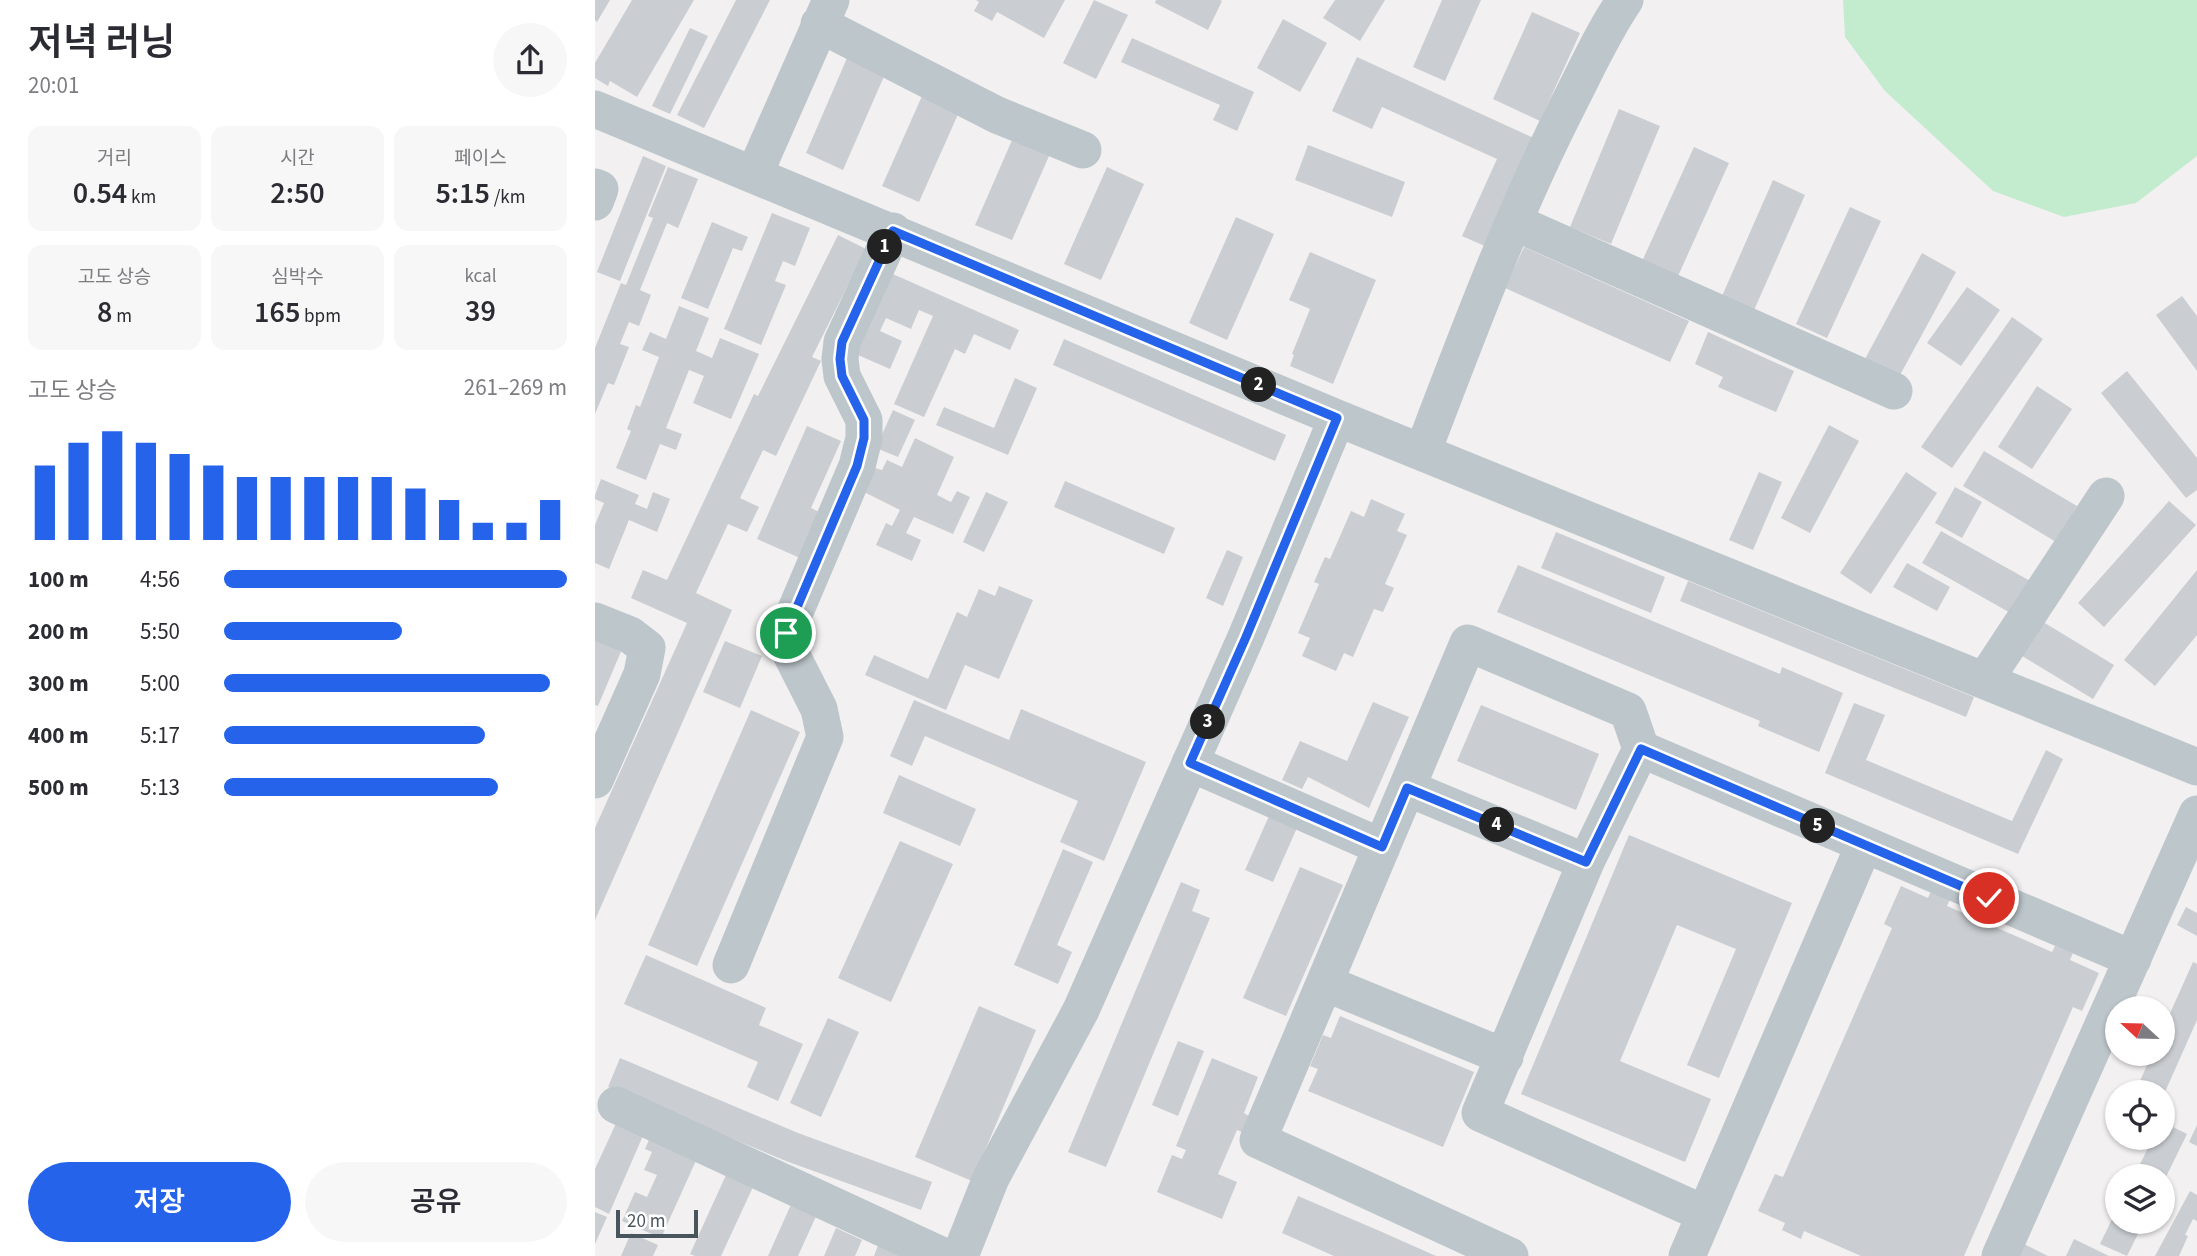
<!DOCTYPE html>
<html lang="ko">
<head>
<meta charset="utf-8">
<style>
  body { margin:0; font-family:"Source Sans 3","Noto Sans KR",sans-serif; background:#f7f7f7; color:#2b2b33; height:100vh; display:flex; flex-direction:column; font-size:26px; white-space:nowrap }
  * { box-sizing:border-box; margin:0 }
  p { font-size:23px; color:#7c7c81 }
  .icon { flex:none; width:38px; height:38px; fill:none; stroke:currentColor; stroke-width:2; stroke-linecap:round; stroke-linejoin:round }
  .map { position:relative; flex:1; overflow:hidden }
  .panel { display:flex; flex-direction:column; background:#fff; width:595px }
  .panel>* { flex:none }
  .needle { width:46px; rotate:292deg }
  .controls { position:absolute; left:1510px; top:996px; display:grid; gap:14px }
  .controls a { display:grid; place-items:center; width:70px; height:70px; border-radius:50%; background:#fff; box-shadow:0 2px 5px #0004; font-size:35px }
  .scale { position:absolute; left:21px; bottom:18px; width:82px; box-sizing:border-box; padding-left:7px; border:4px solid #49555c; border-top:0; font-size:19px; line-height:24px; white-space:nowrap; color:#49555c; -webkit-text-stroke:5px #fff; paint-order:stroke }
  .pin { position:absolute; display:grid; place-items:center; width:60px; height:60px; color:#fff; margin:-30px; border:4px solid #fff; border-radius:50%; box-shadow:0 2px 7px #0007 }
  .km { position:absolute; width:35px; height:35px; margin:-18px; border-radius:50%; background:#222; color:#fff; font-size:19px; line-height:35px; text-align:center }
  .round { display:grid; place-items:center; flex:none; width:74px; height:74px; border-radius:37px; background:#f7f7f7 }
  .head { display:flex; align-items:center; justify-content:space-between; height:119px; padding:0 28px }
  h1 { font-size:38px; font-weight:600; line-height:52px }
  .metrics { display:grid; grid-template-columns:repeat(3,1fr); gap:10px; height:119px; padding:7px 28px }
  .metrics div { display:grid; align-content:center; border-radius:14px; background:#f7f7f7; text-align:center }
  .metrics b { font-size:30px; font-weight:600 }
  .metrics small { font-size:19px; font-weight:400 }
  .metrics p { font-size:19px }
  .chart { height:196px; padding:14px 28px }
  .chart p { display:flex; justify-content:space-between }
  .chart svg { width:100%; height:126px; margin-top:7px; stroke:#2563eb; stroke-width:6 }
  .button { display:flex; gap:14px; margin-top:auto; padding:14px 28px }
  .button a { flex:1; height:80px; border-radius:42px; background:#2563eb; color:#fff; font-size:28px; font-weight:600; line-height:80px; text-align:center }
  .button a+a { background:#f7f7f7; color:#2b2b33 }
  ul { padding:0 28px; list-style:none; font-size:23px }
  li { display:grid; grid-template-columns:112px 84px 1fr; align-items:center; height:52px }
  li i { height:18px; border-radius:9px; background:#2563eb }
  main { display:flex; flex:1; min-height:0 }
  .map>svg:first-child { display:block }
  .green { fill:#c3ecce }
  .building { fill:#caced2 }
  .lines { fill:none; stroke-linecap:round; stroke-linejoin:round }
  .minor { stroke:#bdc6cb; stroke-width:37 }
  .route-casing { stroke:#fff; stroke-width:14 }
  .route { stroke:#2563eb; stroke-width:9 }
</style>
</head>
<body>
<main>
<section class="panel">
<div class="head"><div><h1>저녁 러닝</h1><p>20:01</p></div><a class="round"><svg class="icon" aria-label="share" viewBox="0 0 24 24"><path d="M12 15V3M7 8l5-5 5 5M5 13v7h14v-7"/></svg></a></div>
<div class="metrics">
<div><p>거리</p><b>0.54<small> km</small></b></div>
<div><p>시간</p><b>2:50</b></div>
<div><p>페이스</p><b>5:15<small> /km</small></b></div>
</div>
<div class="metrics">
<div><p>고도 상승</p><b>8<small> m</small></b></div>
<div><p>심박수</p><b>165<small> bpm</small></b></div>
<div><p>kcal</p><b>39</b></div>
</div>
<div class="chart"><p><span>고도 상승</span>261–269 m</p>
<svg viewBox="0 0 160 44" preserveAspectRatio="none"><path d="M5 44V18M15 44V10M25 44V6M35 44V10M45 44V14M55 44V18M65 44V22M75 44V22M85 44V22M95 44V22M105 44V22M115 44V26M125 44V30M135 44V38M145 44V38M155 44V30"/></svg>
</div>
<ul>
<li><b>100 m</b>4:56<i style="width:100%"></i></li>
<li><b>200 m</b>5:50<i style="width:52%"></i></li>
<li><b>300 m</b>5:00<i style="width:95%"></i></li>
<li><b>400 m</b>5:17<i style="width:76%"></i></li>
<li><b>500 m</b>5:13<i style="width:80%"></i></li>
</ul>
<div class="button"><a>저장</a><a>공유</a></div>
</section>
<div class="map">
<svg width="1602" height="1256" viewBox="0 0 1602 1256">
  <rect width="100%" height="100%" fill="#f2f0f0"/>
  <path class="green" d="M1248 0H1602V156L1541 203 1469 217 1398 191 1290 91 1250 37Z"/>
  <path class="building" d="M0 0H15L2 22 0 20Z
    M37 0H99L42 97 15 81 13 86 0 78V63Z
    M141 0H175L109 128 82 115Z
    M381 0H470L449 38 402 12 397 21 379 11 384 2Z
    M499 0 533 15 501 79 468 63Z
    M561 0H625L627 1 613 30 560 3Z
    M740 0H790L765 41 728 18Z
    M847 0H886L850 81 818 67Z
    M937 12 985 33 945 121 898 99Z
    M688 19 732 43 705 92 662 68Z
    M95 28 113 36 75 114 57 106Z
    M537 38 659 92 642 131 618 120 625 105 526 62Z
    M762 57 941 139 892 247 867 236 902 159 787 107 777 129 737 111Z
    M252 58 290 74 248 170 211 153Z
    M327 96 364 112 324 202 287 186Z
    M1024 109 1065 126 1016 244 975 227Z
    M421 131 458 147 417 240 380 225Z
    M713 145 810 182 797 217 700 180Z
    M1099 147 1134 163 1079 285 1044 268Z
    M48 156 71 166 25 281 2 272Z
    M73 167 103 179 83 228 72 223 45 290 56 295 44 326 34 322 25 344 34 347 19 385 13 383 0 414V348L26 283 31 285 58 218 53 216Z
    M512 167 549 184 506 280 469 264Z
    M1178 180 1210 195 1156 317 1124 303Z
    M1255 207 1286 221 1232 338 1201 324Z
    M177 213 215 228 200 266 188 261 180 281 191 285 166 345 129 329Z
    M641 217 679 234 632 340 594 323Z
    M117 222 153 237 147 251 138 248 113 309 86 298Z
    M243 235 271 249 217 357 226 361 181 456 168 450 145 498 164 507 152 532 133 524 101 593 137 610 0 920V828L92 623 36 598 48 570 72 580 159 394 163 396Z
    M929 247 1094 321 1075 362 910 288Z
    M715 252 781 280 738 384 695 366 699 355 697 354 715 309 694 300Z
    M1327 253 1361 272 1304 377 1270 359Z
    M291 271 424 330 415 350 379 334 370 354 360 349 329 417 299 404 338 316 324 310 316 329 291 318 285 331 307 341 295 369 256 352Z
    M1372 287 1405 310 1366 366 1332 343Z
    M1587 296 1602 316V371L1561 315Z
    M84 306 114 318 101 351 117 358 125 338 164 354 136 419 98 403 109 376 94 370 71 428 87 434 81 450 65 444 51 480 21 468 36 431 32 429 41 405 45 407 64 357 47 350 55 332 71 339Z
    M1417 317 1448 339 1357 468 1326 447Z
    M1113 332 1199 371 1181 412 1123 387 1128 377 1100 364Z
    M469 339 691 435 680 461 458 365Z
    M1532 371 1602 458V490L1591 498 1506 393Z
    M420 378 442 388 413 455 341 425 349 407 399 428Z
    M1442 386 1477 409 1437 469 1403 447Z
    M298 410 320 420 303 457 281 448Z
    M1234 425 1264 441 1215 533 1186 518Z
    M212 426 246 441 216 508 226 513 205 558 162 539Z
    M320 438 359 457 342 495 356 502 362 491 375 497 358 534 319 517 311 533 326 540 317 561 281 545 291 523 297 526 305 510 265 490 276 467 287 470 292 460 307 467Z
    M1389 451 1482 506 1461 542 1368 486Z
    M1164 472 1187 482 1158 550 1134 540Z
    M1311 472 1342 493 1276 594 1245 573Z
    M6 479 44 495 40 504 52 509 58 492 75 499 62 532 34 520 14 569 0 563V525L9 503 0 499V495Z
    M470 481 580 528 569 554 459 507Z
    M1360 487 1387 502 1367 538 1340 523Z
    M391 492 413 502 389 552 368 542Z
    M776 499 810 514 802 531 812 535 790 584 799 588 788 612 779 609 758 657 749 653 741 671 707 656 715 638 703 633 724 584 719 582 730 557 735 559 756 511 769 517Z
    M1574 501 1601 525 1509 627 1483 603Z
    M1346 531 1437 582 1419 615 1327 563Z
    M961 532 1070 577 1056 613 946 568Z
    M632 550 648 557 628 606 611 598Z
    M1312 563 1355 587 1342 611 1298 587Z
    M923 565 1185 674 1187 667 1248 693 1224 752 1163 726 1165 721 902 612Z
    M1602 570V635L1560 686 1529 660Z
    M1093 581 1379 697 1371 717 1085 601Z
    M404 586 438 600 404 679 370 665 351 710 270 675 279 655 333 679 362 612 372 617 384 589 400 596Z
    M1440 617 1519 665 1498 699 1419 651Z
    M0 638 27 649 3 706 0 705Z
    M130 641 167 656 145 708 108 692Z
    M319 700 414 740 426 709 551 762 509 861 465 842 483 801 330 736 317 766 295 756Z
    M778 702 814 717 774 808 713 777 707 789 687 780 705 741 752 761Z
    M1259 703 1290 715 1271 760 1417 821 1451 750 1468 759 1423 854 1230 773Z
    M886 705 1004 754 981 810 862 761Z
    M156 710 205 732 102 966 53 945Z
    M304 775 381 809 365 846 288 813Z
    M674 816 702 828 678 882 650 870Z
    M1034 835 1197 903 1124 1078 1092 1065 1141 949 1082 925 1025 1061 1116 1099 1090 1162 926 1094Z
    M305 841 358 864 296 1002 243 978Z
    M468 849 498 862 462 945 477 952 463 984 419 965Z
    M705 867 748 885 691 1016 648 998Z
    M586 882 605 890 597 911 615 918 511 1167 473 1152Z
    M1306 886 1333 898 1336 891 1355 899 1352 906 1457 952 1460 946 1478 953 1475 960 1504 973 1487 1011 1478 1007 1369 1256H1266L1209 1231 1206 1239 1187 1230 1190 1223 1163 1211 1180 1174 1188 1177 1297 928 1289 924Z
    M1591 907 1602 913V936L1582 925Z
    M51 955 171 1008 164 1025 208 1044 183 1101 152 1087 163 1062 29 1004Z
    M1598 962 1602 964V1020L1570 1092H1540L1557 1054H1568V1029Z
    M384 1006 441 1030 377 1181 320 1157Z
    M745 1016 879 1072 848 1147 713 1091 723 1069 715 1066 728 1035 736 1038Z
    M233 1018 264 1032 226 1117 195 1103Z
    M583 1041 609 1051 583 1116 557 1105Z
    M25 1058 203 1133 337 1182 326 1210 191 1161 13 1087Z
    M617 1058 663 1077 649 1113 654 1116 647 1132 642 1130 623 1174 642 1182 627 1219 562 1192 577 1155 587 1159 591 1150 581 1146Z
    M23 1119 50 1131 14 1214 0 1207V1169Z
    M1568 1122 1592 1134 1568 1183V1176H1539L1558 1138H1568Z
    M1602 1125V1146L1594 1142Z
    M57 1133 104 1154 66 1238 27 1221 40 1192 52 1197 62 1175 49 1170 57 1152 50 1149Z
    M131 1175 158 1187 126 1256H100L95 1254Z
    M1595 1191 1602 1195V1221L1598 1219 1590 1235 1593 1236 1584 1256H1560Z
    M703 1196 787 1232 841 1256H739L687 1233Z
    M198 1200 223 1212 203 1256H173Z
    M1522 1209V1222H1549L1532 1256 1505 1244Z
    M0 1212 12 1217 0 1244Z
    M241 1228 267 1240 260 1256H229Z
    M36 1233 63 1245 58 1256H26Z
    M1479 1239 1514 1256H1471Z
    M285 1240 325 1256H279Z
    M1429 1244 1453 1256H1424Z"/>
  <g class="lines">
    <path class="minor" d="M224 24 402 115 488 150
      M0 109 742 418 1602 767
      M159 175 236 0
      M0 187 5 189 0 202
      M919 222 1299 391
      M828 451C873 333 917 215 974 103 992 68 1008 32 1030 0
      M0 621 35 635 52 648 47 674 0 780
      M1390 680 1511 496
      M1046 749 991 862 885 1113 1110 1214
      M595 763 787 847
      M812 788 991 862
      M136 965 230 737 224 709 192 646 191 633 262 466 269 438V420L247 376 245 359 247 342 298 231
      M730 983 910 1057
      M21 1105 348 1256
      M365 1256 396 1178 486 1010 651 637 742 418
      M915 1256 663 1140 873 643 1033 711 1046 749 1538 959
      M1092 1256 1269 845
      M1405 1256 1602 814"/>
  </g>
  <g class="lines">
    <defs>
      <path id="route" d="M191 633 262 466 269 438V420L247 376 245 359 247 342 298 231 742 418 651 637 595 763 787 847 812 788 991 862 1046 749 1394 898"/>
    </defs>
    <use href="#route" class="route-casing"/>
    <use href="#route" class="route"/>
  </g>
</svg>
<div class="controls">
<a><svg class="needle" viewBox="-14 -14 28 28"><path d="M0-13l5 13h-10z" fill="#e53935"/><path d="M0 13l5-13h-10z" fill="#7c7c81"/></svg></a>
<a><svg class="icon" aria-label="locate" viewBox="0 0 24 24"><circle cx="12" cy="12" r="6"/><path d="M12 2v4M12 18v4M2 12h4M18 12h4"/></svg></a>
<a><svg class="icon" aria-label="layers" viewBox="0 0 24 24"><path d="M12 4l9 5-9 5-9-5zM3 14l9 5 9-5"/></svg></a>
</div>
<div class="scale">20 m</div>
<div class="pin" style="left:191px;top:633px;background:#1e9e55"><svg class="icon" aria-label="arrive" viewBox="0 0 24 24"><path d="M6 21V4h12l-3 4 3 4H6"/></svg></div>
<div class="pin" style="left:1394px;top:898px;background:#d93025"><svg class="icon" aria-label="check" viewBox="0 0 24 24"><path d="M5 12l5 5 9-10"/></svg></div>
<b class="km" style="left:290px;top:247px">1</b>
<b class="km" style="left:664px;top:385px">2</b>
<b class="km" style="left:613px;top:722px">3</b>
<b class="km" style="left:902px;top:825px">4</b>
<b class="km" style="left:1223px;top:826px">5</b>
</div>
</main>
</body>
</html>
